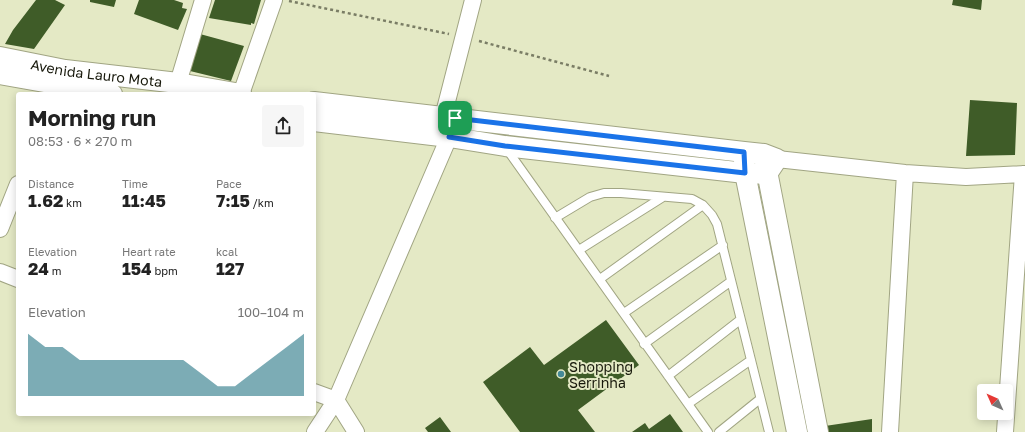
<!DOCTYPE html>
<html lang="en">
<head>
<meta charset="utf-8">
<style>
  body { margin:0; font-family:"Golos Text",sans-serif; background:#f6f6f6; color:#222; height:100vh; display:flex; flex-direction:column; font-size:15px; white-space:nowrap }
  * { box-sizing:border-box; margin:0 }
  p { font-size:13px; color:#767676 }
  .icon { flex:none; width:22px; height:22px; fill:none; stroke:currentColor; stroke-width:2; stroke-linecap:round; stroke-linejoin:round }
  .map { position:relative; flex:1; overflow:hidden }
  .panel { position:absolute; left:16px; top:92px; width:300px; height:324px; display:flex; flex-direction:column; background:#fff; border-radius:4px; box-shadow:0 2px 10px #0003 }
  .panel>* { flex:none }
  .needle { width:26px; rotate:315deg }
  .fabs { position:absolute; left:977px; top:384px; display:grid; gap:8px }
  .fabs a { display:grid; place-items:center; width:36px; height:36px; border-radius:4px; background:#fff; box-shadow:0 2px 10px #0003; font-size:20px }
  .pin { position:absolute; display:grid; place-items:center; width:34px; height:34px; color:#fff; margin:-17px; border-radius:8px; box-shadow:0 2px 6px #0006 }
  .round { display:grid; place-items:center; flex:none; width:42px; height:42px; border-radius:4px; background:#f6f6f6 }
  .head { display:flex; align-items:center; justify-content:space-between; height:68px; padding:0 12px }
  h1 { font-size:22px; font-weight:700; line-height:30px }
  .figures { display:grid; grid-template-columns:repeat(3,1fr); gap:6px; height:68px; padding:4px 12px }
  .figures div { display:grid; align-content:center }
  .figures b { font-size:17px; font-weight:700 }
  .figures small { font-size:11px; font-weight:400 }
  .figures p { font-size:11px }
  .chart { height:112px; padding:8px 12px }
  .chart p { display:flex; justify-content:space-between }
  .chart svg { width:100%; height:72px; margin-top:4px; fill:#458997; opacity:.7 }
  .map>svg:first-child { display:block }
  .building { fill:#3f5c28 }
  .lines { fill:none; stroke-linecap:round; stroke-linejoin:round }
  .service-casing { stroke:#a1a583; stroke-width:10 }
  .minor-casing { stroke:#a1a583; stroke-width:18 }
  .tertiary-casing { stroke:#a1a583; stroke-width:22 }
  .path { stroke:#7a7d65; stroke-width:2.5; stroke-dasharray:3 3; stroke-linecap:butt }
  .service { stroke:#fff; stroke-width:8 }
  .minor { stroke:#fff; stroke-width:16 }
  .tertiary { stroke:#fff; stroke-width:20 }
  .route-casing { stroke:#fff; stroke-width:8 }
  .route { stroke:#1a73e8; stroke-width:5 }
  .poi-dot { fill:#458997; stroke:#e4e9c5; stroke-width:1.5 }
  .labels { text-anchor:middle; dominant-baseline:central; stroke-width:4; stroke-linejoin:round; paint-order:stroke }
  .street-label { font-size:14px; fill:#17180b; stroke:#e4e9c5 }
  .poi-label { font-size:14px; fill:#17180b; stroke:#e4e9c5; text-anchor:start }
</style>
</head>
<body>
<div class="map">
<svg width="1025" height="432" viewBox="0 0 1025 432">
  <rect width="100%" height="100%" fill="#e4e9c5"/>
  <path class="building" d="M36 0H55L65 5 34 49 5 44 13 30Z
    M90 0H116L114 7 90 2Z
    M139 0H174L183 3 182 8 187 9 178 30 134 14Z
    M215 0H261L254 24 251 23V25L209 18Z
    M953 0H982L981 10 952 5Z
    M200 34 244 46 231 81 190 71Z
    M970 100 1017 103 1015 155 966 156Z
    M606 320 639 365 578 410 595 432H520L483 382 530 347 544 365Z
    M670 414 683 432H632L645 423 649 429Z
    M440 417 451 432H428L425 428Z
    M872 419V432H826L825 426Z"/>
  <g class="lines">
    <defs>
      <path id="service" d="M506 148 708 432
        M555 218 590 197 604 193H621L692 199 703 205 712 215 717 224 769 432
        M579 250 663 197
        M600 279 703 205
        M624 313 723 245
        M644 344 730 282
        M668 376 740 320
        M688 404 751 360
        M719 432 760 399"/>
      <path id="minor" d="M178 83 203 0
        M241 94 274 0
        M443 117 473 0
        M777 159 905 173 966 177 1025 174
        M0 229 18 184
        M0 272 18 279
        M314 392 336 400
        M336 400 356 432
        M315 432 336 400 449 137 453 126
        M890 432 905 173
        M1005 432 1023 174"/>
      <g id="tertiary">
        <path id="s1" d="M0 57 65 70 178 83 241 94"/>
        <path d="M0 74 112 94"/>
        <path d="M314 102 744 152 764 154 777 159 767 174 745 173 505 146 449 137 314 121"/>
        <path d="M744 160 745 173 797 432"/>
        <path d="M765 161 818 432"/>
      </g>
    </defs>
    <use href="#service" class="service-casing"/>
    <use href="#minor" class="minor-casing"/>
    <use href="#tertiary" class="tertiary-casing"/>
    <path class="path" d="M289 1 449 34
      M479 41 609 76"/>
    <use href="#service" class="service"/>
    <use href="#minor" class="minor"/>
    <use href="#tertiary" class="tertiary"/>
  </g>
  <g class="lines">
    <defs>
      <path id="route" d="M455 118 744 152 745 173 505 146 449 137Z"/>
    </defs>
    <use href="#route" class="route-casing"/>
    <use href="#route" class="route"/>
  </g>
  <circle class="poi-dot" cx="561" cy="374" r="4"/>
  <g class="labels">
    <g class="street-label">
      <text stroke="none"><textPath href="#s1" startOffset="98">Avenida Lauro Mota</textPath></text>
    </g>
    <g class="poi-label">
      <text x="569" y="366">Shopping<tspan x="569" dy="16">Serrinha</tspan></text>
    </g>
  </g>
</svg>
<div class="fabs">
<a><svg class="needle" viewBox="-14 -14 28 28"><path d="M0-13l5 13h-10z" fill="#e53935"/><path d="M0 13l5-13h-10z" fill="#767676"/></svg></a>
</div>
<div class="pin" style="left:455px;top:118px;background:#1e9e55"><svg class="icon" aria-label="arrive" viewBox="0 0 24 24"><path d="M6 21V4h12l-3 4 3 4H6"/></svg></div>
<section class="panel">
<div class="head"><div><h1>Morning run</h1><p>08:53 · 6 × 270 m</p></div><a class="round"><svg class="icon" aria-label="share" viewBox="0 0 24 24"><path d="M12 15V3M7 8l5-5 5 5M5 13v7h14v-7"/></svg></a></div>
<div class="figures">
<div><p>Distance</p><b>1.62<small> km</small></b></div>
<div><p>Time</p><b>11:45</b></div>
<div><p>Pace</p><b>7:15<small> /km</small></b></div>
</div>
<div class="figures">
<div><p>Elevation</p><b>24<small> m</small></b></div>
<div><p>Heart rate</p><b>154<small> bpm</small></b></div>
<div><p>kcal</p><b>127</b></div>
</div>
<div class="chart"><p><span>Elevation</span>100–104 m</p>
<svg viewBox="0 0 160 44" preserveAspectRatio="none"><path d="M0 44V6L10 14L20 14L30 22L40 22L50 22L60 22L70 22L80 22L90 22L100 30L110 38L120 38L130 30L140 22L150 14L160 6V44z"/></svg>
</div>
</section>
</div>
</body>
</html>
